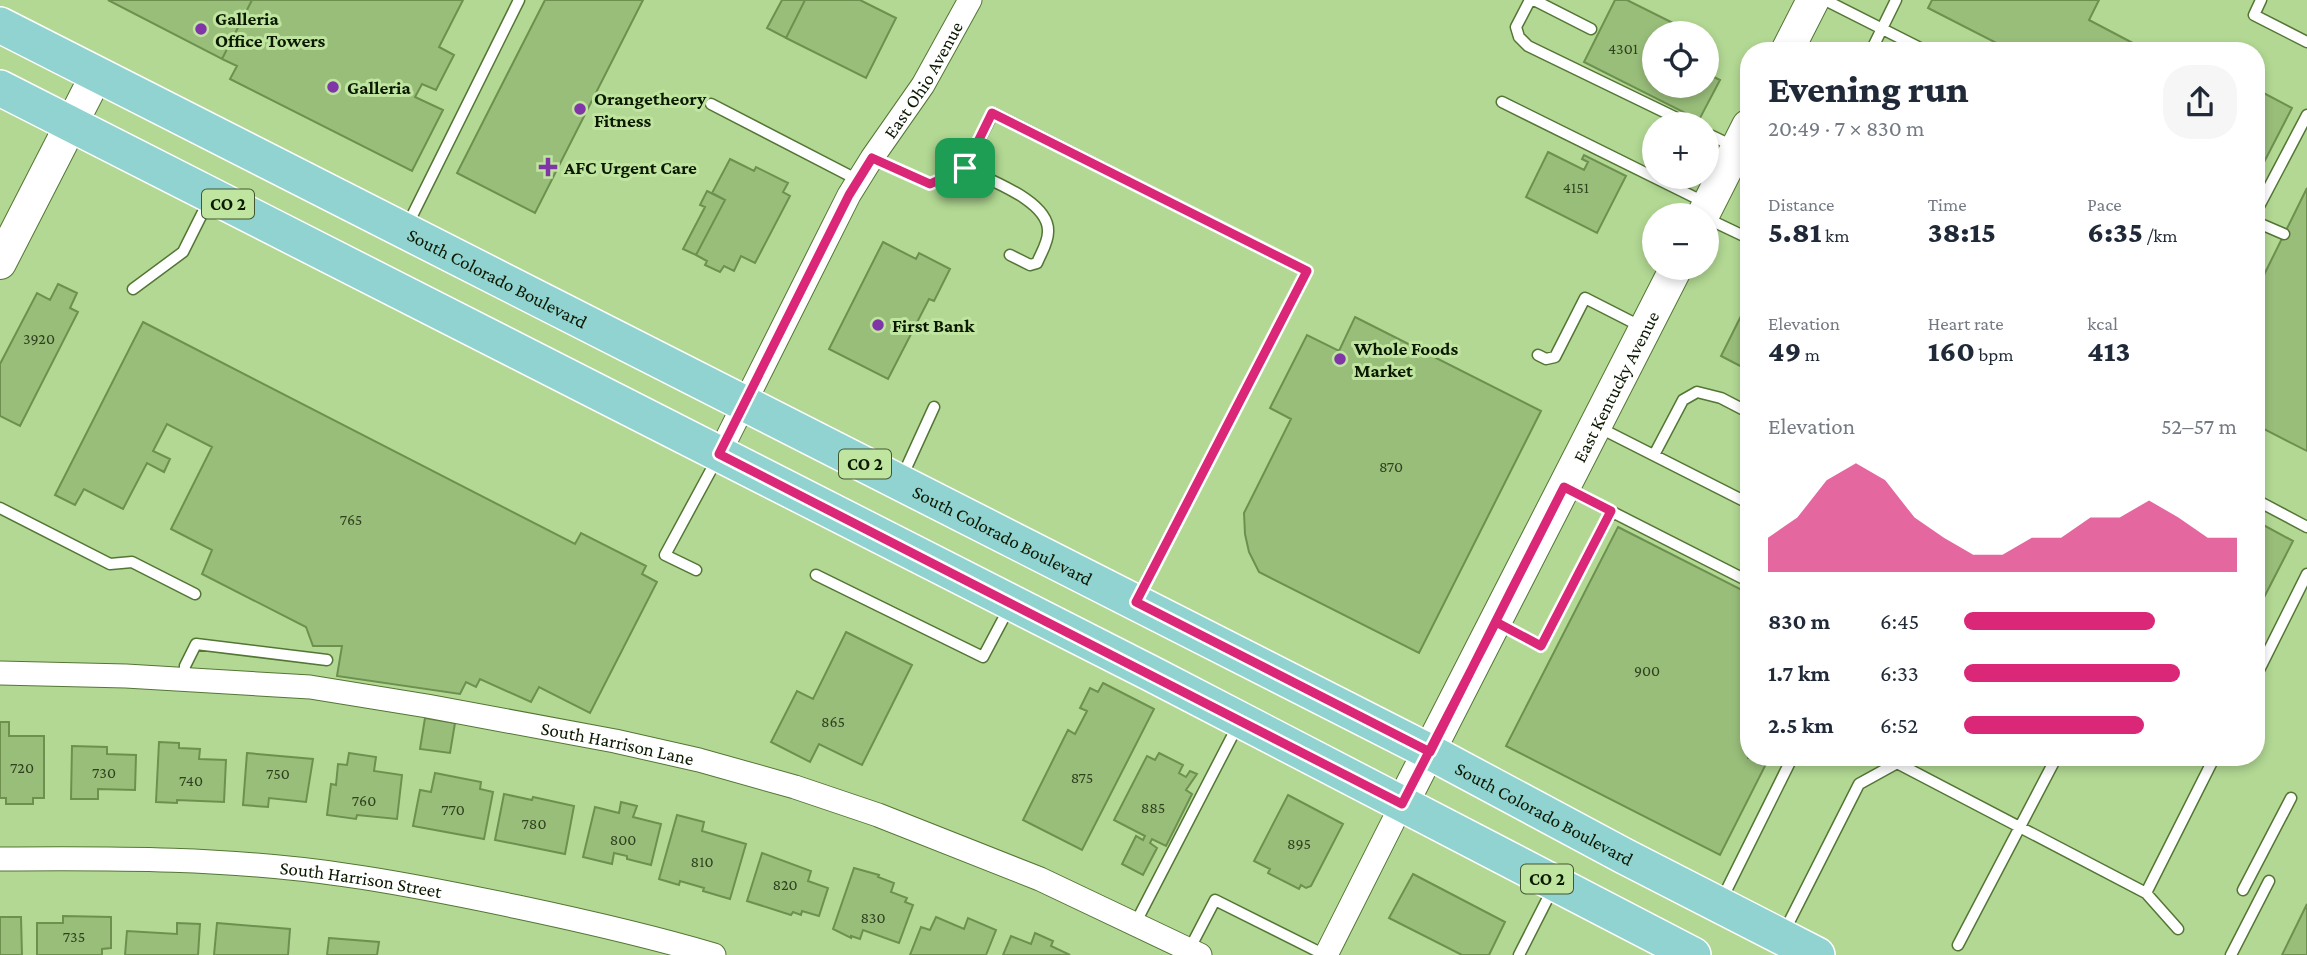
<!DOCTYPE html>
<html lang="en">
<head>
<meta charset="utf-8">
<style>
  body { margin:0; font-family:"Crimson Pro",serif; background:#f6f6f7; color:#1f2937; height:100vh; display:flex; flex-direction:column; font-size:26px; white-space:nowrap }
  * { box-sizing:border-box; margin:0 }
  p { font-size:23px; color:#747a83 }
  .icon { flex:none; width:38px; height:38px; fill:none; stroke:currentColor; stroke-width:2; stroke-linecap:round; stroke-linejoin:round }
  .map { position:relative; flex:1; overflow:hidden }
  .details { position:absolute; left:1740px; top:42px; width:525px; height:724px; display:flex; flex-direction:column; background:#fff; border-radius:28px; box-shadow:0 4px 10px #0003 }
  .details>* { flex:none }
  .fabs { position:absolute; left:1642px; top:21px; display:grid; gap:14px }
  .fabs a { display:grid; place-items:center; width:77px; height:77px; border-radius:50%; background:#fff; box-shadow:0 4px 10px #0003; font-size:35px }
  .pin { position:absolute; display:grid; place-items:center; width:60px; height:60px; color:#fff; margin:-30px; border-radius:14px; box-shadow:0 4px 10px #0006 }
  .round { display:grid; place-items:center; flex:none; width:74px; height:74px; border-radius:28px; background:#f6f6f7 }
  .summary { display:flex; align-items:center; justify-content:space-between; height:119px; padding:0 28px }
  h1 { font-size:38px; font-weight:800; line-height:52px }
  .metrics { display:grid; grid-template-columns:repeat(3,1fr); gap:10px; height:119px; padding:7px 28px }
  .metrics div { display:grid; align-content:center }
  .metrics b { font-size:30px; font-weight:800 }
  .metrics small { font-size:19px; font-weight:400 }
  .metrics p { font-size:19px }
  .chart { height:196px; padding:14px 28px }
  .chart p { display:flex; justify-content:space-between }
  .chart svg { width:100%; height:126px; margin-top:7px; fill:#db2777; opacity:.7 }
  ul { padding:0 28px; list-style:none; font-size:23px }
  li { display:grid; grid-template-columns:112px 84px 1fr; align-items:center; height:52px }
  li i { height:18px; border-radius:9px; background:#db2777 }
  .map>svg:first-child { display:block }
  .building { fill:#99be7a; stroke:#6d904f; stroke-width:2 }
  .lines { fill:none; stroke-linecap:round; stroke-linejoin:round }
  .lane-casing { stroke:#547635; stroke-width:13 }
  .street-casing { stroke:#547635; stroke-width:25 }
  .secondary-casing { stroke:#547635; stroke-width:34 }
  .primary-casing { stroke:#fff; stroke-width:38 }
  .lane { stroke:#fff; stroke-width:10 }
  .street { stroke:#fff; stroke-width:23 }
  .secondary { stroke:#fff; stroke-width:32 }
  .primary { stroke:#90d3d0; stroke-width:35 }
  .route-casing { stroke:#fff; stroke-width:14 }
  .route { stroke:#db2777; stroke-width:9 }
  .poi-dot { fill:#8136a8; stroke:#bfe5a0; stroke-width:2.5 }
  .labels { text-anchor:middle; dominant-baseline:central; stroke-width:6; stroke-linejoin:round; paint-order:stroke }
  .number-label { font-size:16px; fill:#2f421f }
  .shield { fill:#bfe5a0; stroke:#425631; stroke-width:2 }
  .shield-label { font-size:18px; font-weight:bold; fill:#0c1901 }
  .poi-label { font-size:19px; font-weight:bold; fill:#0c1901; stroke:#bfe5a0; text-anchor:start }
  .street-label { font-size:19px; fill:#0c1901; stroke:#bfe5a0 }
</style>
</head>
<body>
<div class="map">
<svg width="2307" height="955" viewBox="0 0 2307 955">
  <rect width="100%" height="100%" fill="#b2d893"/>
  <path class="building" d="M108 0H252L222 59Z
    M252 0H463L439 47 454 55 436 90 422 84 415 97 443 110 412 171 230 79 237 66 222 59Z
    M545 0H643L535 213 457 173Z
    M782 0H805L786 38 767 28Z
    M805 0H860L896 18 866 78 786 38Z
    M1615 0H1627L1693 33H1654V86H1706V73L1720 80 1699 120 1584 62Z
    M1932 0H2099L2089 20 2148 51H2012L1928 8Z
    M2256 89 2292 108 2260 170 2256 168Z
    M1548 152 1584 170 1588 162 1582 159 1584 155 1626 176 1597 233 1526 197Z
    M730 159 754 171 756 167 788 183 783 192 790 196 755 263 741 256 734 271 724 266 720 272 705 265 707 261 696 255 725 200 712 193Z
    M2307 188V451L2256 425V291Z
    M707 191 725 200 696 255 683 249 705 207 700 205Z
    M883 242 916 259 919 253 950 269 934 301 929 299 888 379 829 349Z
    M58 284 77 293 70 308 78 312 20 426 0 416V364L37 293 50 300Z
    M1748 302V370L1721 356Z
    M1355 317 1541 411 1419 653 1259 572 1249 552 1245 534 1244 513 1291 419 1270 408 1307 335 1339 351Z
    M143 322 575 544 581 533 646 566 642 574 657 582 590 713 539 687 531 702 480 679 476 687 466 682 460 694 337 676 342 646H313L306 627 202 574 212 550 171 529 212 447 167 424 153 451 170 459 164 472 147 463 123 509 84 489 75 505 55 495Z
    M2256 521 2293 541 2256 613Z
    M1618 527 1748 593V758H1769L1720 855 1506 746Z
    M846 632 912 665 862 765 819 744 810 762 771 742 797 691 813 699Z
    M1103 683 1154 709 1082 850 1023 820 1068 730 1075 734 1087 711 1080 708 1090 688 1098 692Z
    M425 718 455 723 450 753 420 749Z
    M0 722H9V736H44V798H33V804H6V798H0Z
    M159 742 179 743V748L200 749 199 759 226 760 224 802 177 800V803L156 802Z
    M72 746 107 747V754L136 755 135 790 98 789V799H71Z
    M247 753 313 759 306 802 269 798 268 807 243 805Z
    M349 753 376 757 374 771 402 775 397 819 357 815 356 819 327 815 331 784 336 785 338 764 347 765Z
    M1159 753 1183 765 1179 773 1186 777 1190 771 1197 774 1186 790 1192 794 1166 846 1152 839 1150 843 1157 848 1143 875 1122 864 1136 836 1143 840 1145 836 1114 820 1147 756 1155 760Z
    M435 773 481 782 480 789 493 792 484 839 413 826 420 790 431 792Z
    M504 794 532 800 533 797 574 806 565 854 495 840Z
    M1288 795 1343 824 1311 886 1306 888 1301 885 1299 889 1268 873 1270 869 1254 861Z
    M621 802 637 806 633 817 661 824 651 865 627 859V856L614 853 612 864 583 857 595 807 619 813Z
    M677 815 704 822 702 831 746 844 730 899 703 891 704 888 680 881 679 885 659 879Z
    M762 853 811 871 808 881 828 888 819 916 802 911 801 915 793 912 791 915 747 901Z
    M854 868 879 875 878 877 894 883 891 892 907 898 905 902 913 905 899 943 863 930 860 939 851 936V938L833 929Z
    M1413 874 1505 922 1489 955H1462L1389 918Z
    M2307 904V955H2282Z
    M63 916 111 917V948L102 949V955H37V923H63Z
    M0 917H21L22 955H0Z
    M936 917 964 929 968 918 996 930 986 955H910L921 927 930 930Z
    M177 923 200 924 198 955H125L127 931 177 934Z
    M217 923 290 929 288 955H214Z
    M1035 933 1053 941 1051 946 1070 955H1003L1011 936 1031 944Z
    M329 938 379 942 377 955H327Z"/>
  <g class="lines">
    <defs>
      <path id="lane" d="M1530 0 1516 27 1519 37 1528 46 1689 124
        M1534 0 1591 29
        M1825 0 1926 51
        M2261 0 2254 15 2307 42
        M1871 51 1896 0
        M1502 102 1706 203
        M711 104 858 180
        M1706 133 1735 147
        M872 158 930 184 965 168 993 113 1307 271 1137 599
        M965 168C989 180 1050 201 1048 232 1048 243 1041 253 1037 263L1030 265 1010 255
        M2256 212 2307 115
        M1706 218 1748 238
        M2256 222 2284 234
        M406 228 519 0
        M133 289 183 252 210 198
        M1538 355 1546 359 1555 357 1585 298 1642 327
        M1598 427 1748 503
        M1654 455 1683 400 1697 392 1721 398 1748 412
        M902 477 934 407
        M1567 489 1748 581
        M2256 500 2307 527
        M0 508 110 564 132 562 195 594
        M696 570 665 555 717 459
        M816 575 983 657 1009 608
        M1498 623 1541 646 1611 511
        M2256 676 2307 574
        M185 680V666L196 644 327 660
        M1897 763 2146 893
        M2243 890 2291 798
        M1722 899 1792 758
        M1135 924 1239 723
        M2178 929 2146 893 2214 758
        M1783 934 1859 784 1897 763 1900 758
        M1958 945 2056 758
        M1189 950 1215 900 1325 955
        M1519 955 1554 886
        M2231 955 2269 881"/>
      <g id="street">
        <path id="s1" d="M719 454 849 195 872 158 923 85 970 0"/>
        <path id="s2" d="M0 673 126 676 310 687 427 706 615 741 699 760 795 787 878 815 1040 879 1200 955"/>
        <path id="s3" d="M0 859C114 858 232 858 345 875 403 883 461 895 518 907 584 921 650 936 714 955"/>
        <path d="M1326 955 1402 804"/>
      </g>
      <g id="secondary">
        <path d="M1787 51 1813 0"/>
        <path d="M1703 215 1748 126"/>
        <path d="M0 263 97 74"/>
        <path id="s4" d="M1402 804 1676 268"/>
      </g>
      <g id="primary">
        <path id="s5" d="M0 25 1430 752 1624 856 1817 955"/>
        <path d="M0 88 1152 674 1693 955"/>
      </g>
    </defs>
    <use href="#lane" class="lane-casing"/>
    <use href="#street" class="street-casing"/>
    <use href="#secondary" class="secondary-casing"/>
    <use href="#primary" class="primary-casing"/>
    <use href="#lane" class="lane"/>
    <use href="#street" class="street"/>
    <use href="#secondary" class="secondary"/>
    <use href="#primary" class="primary"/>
  </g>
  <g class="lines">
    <defs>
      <path id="route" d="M965 168 930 184 872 158 849 195 719 454 1402 804 1496 622 1541 646 1611 511 1564 487C1519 575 1474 664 1430 752L1136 602 1307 271 992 113 965 168"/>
    </defs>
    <use href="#route" class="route-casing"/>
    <use href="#route" class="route"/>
  </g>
  <g class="poi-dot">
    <circle cx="201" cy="29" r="7"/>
    <circle cx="333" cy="87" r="7"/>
    <circle cx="580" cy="109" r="7"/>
    <path d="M544.5 156.5h7v7h7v7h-7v7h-7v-7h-7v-7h7z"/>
    <circle cx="878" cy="325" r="7"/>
    <circle cx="1340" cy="359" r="7"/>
  </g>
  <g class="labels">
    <g class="number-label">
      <text x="1623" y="48">4301</text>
      <text x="1576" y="187">4151</text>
      <text x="39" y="338">3920</text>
      <text x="1391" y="466">870</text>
      <text x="351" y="519">765</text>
      <text x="1647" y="670">900</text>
      <text x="833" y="721">865</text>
      <text x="22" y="767">720</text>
      <text x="104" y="772">730</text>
      <text x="278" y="773">750</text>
      <text x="1082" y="777">875</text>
      <text x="191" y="780">740</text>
      <text x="364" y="800">760</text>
      <text x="1153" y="807">885</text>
      <text x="453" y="809">770</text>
      <text x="534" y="823">780</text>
      <text x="623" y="839">800</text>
      <text x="1299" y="843">895</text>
      <text x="702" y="861">810</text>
      <text x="785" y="884">820</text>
      <text x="873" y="917">830</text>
      <text x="74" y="936">735</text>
    </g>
    <g class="shield">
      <rect x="202" y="189.5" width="52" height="29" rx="5"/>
      <rect x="839" y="449.5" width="52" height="29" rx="5"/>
      <rect x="1521" y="864.5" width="52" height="29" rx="5"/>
    </g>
    <g class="shield-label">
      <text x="228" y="204">CO 2</text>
      <text x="865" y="464">CO 2</text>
      <text x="1547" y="879">CO 2</text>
    </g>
    <g class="poi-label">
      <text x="215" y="18">Galleria<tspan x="215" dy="22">Office Towers</tspan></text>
      <text x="347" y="87">Galleria</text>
      <text x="594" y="98">Orangetheory<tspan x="594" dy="22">Fitness</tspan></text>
      <text x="564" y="167">AFC Urgent Care</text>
      <text x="892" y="325">First Bank</text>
      <text x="1354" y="348">Whole Foods<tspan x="1354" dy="22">Market</tspan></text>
    </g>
    <g class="street-label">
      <text stroke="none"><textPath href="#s1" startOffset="427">East Ohio Avenue</textPath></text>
      <text stroke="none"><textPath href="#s5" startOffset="558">South Colorado Boulevard</textPath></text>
      <text stroke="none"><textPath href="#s4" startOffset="469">East Kentucky Avenue</textPath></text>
      <text stroke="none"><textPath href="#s5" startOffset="1125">South Colorado Boulevard</textPath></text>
      <text stroke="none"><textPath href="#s2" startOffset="623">South Harrison Lane</textPath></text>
      <text stroke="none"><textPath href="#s5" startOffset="1734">South Colorado Boulevard</textPath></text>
      <text stroke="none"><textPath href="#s3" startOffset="362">South Harrison Street</textPath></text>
    </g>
  </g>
</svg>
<div class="fabs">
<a><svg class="icon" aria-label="locate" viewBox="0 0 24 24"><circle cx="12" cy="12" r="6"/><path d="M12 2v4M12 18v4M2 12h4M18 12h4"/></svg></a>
<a>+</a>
<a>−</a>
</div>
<div class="pin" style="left:965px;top:168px;background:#1e9e55"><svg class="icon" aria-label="arrive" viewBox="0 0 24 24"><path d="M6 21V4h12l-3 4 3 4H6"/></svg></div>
<section class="details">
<div class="summary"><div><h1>Evening run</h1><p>20:49 · 7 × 830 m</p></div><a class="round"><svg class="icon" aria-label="share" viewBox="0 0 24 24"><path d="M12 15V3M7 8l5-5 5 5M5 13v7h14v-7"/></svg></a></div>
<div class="metrics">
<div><p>Distance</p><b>5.81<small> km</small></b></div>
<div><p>Time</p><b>38:15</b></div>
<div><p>Pace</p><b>6:35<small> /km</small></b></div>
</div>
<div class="metrics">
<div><p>Elevation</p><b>49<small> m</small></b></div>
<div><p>Heart rate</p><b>160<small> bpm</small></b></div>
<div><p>kcal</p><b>413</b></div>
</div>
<div class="chart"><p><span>Elevation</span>52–57 m</p>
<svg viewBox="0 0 160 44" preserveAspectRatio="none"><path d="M0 44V32L10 25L20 12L30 6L40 12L50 25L60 32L70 38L80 38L90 32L100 32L110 25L120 25L130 19L140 25L150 32L160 32V44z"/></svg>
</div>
<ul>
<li><b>830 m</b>6:45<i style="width:70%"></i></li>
<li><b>1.7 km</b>6:33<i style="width:79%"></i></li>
<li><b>2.5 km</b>6:52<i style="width:66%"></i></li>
</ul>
</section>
</div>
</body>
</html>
